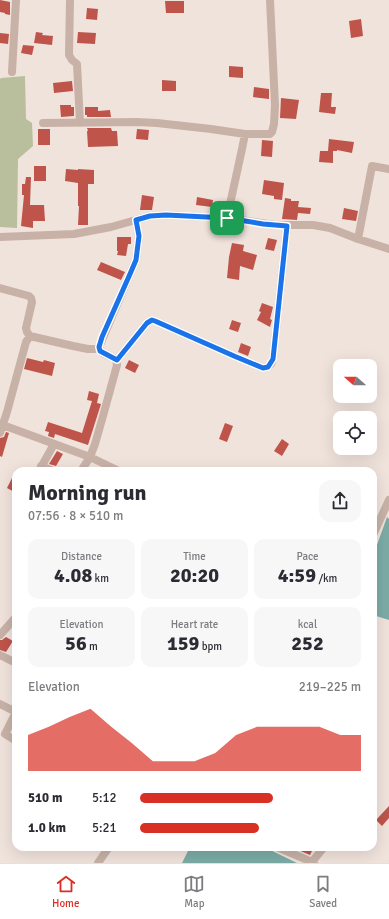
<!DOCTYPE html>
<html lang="en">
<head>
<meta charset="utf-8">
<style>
  body { margin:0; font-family:Signika,sans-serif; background:#f7f7f7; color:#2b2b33; height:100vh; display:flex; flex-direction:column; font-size:15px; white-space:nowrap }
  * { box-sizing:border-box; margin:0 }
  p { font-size:13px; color:#7c7c81 }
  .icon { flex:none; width:22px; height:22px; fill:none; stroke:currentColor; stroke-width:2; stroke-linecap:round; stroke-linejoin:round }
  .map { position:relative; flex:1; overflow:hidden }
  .side { position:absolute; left:12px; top:467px; width:365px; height:384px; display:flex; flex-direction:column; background:#fff; border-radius:12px; box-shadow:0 4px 16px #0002 }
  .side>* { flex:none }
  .needle { width:26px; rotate:291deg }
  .buttons { position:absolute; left:333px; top:359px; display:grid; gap:8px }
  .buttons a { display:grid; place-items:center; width:44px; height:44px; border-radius:8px; background:#fff; box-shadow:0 4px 16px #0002; font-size:20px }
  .pin { position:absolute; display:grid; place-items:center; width:34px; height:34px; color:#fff; margin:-17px; border-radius:8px; box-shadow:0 2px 6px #0006 }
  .round { display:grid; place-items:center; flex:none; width:42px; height:42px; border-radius:12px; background:#f7f7f7 }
  .summary { display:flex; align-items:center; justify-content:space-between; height:68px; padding:0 16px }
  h1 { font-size:22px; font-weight:700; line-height:30px }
  .figures { display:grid; grid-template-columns:repeat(3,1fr); gap:6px; height:68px; padding:4px 16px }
  .figures div { display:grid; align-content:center; border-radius:10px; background:#f7f7f7; text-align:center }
  .figures b { font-size:20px; font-weight:700 }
  .figures small { font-size:11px; font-weight:400 }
  .figures p { font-size:11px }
  .chart { height:112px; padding:8px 16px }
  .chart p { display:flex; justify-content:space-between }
  .chart svg { width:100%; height:72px; margin-top:4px; fill:#d93025; opacity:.7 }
  ul { padding:0 16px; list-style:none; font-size:13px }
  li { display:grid; grid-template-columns:64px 48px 1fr; align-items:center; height:30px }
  li i { height:10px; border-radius:5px; background:#d93025 }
  .dock { display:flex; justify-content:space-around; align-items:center; height:56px; border-top:1px solid #e1e1e2; background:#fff; font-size:11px; color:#7c7c81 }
  .dock a { display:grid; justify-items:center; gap:2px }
  .dock .active { color:#d93025 }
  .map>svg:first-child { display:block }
  .green { fill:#b9bf9c }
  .water { fill:#7caca6 }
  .building { fill:#bf544b }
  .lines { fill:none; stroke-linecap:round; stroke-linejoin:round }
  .minor { stroke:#c8b2a8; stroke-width:8 }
  .route-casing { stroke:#fff; stroke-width:8 }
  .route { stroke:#1a73e8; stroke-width:5 }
</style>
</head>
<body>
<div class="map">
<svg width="389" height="863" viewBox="0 0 389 863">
  <rect width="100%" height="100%" fill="#f0e3dc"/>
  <path class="green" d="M25 76 26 119 32 123 33 146 18 159 17 228 0 227V79L1 78Z"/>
  <path class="water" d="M387 517 389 519V620L373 615V556Z
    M190 847H264L297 863H182Z"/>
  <path class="building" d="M0 0 10 2V15L5 14V13L0 12Z
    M165 1H184V13H166Z
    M87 8 98 9 97 20 86 19Z
    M361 19 363 36 351 38 349 21Z
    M36 32 43 33 42 35 53 36 52 45 34 43Z
    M78 32 96 33 95 44 77 43Z
    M0 33 9 34 8 44 0 43Z
    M23 45 34 46 32 55 21 53Z
    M229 66 243 67V78L229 77Z
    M162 80 176 81V91H162Z
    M72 81 73 91 54 93 53 83Z
    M254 87 269 89V99L253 97Z
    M321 93H332L331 107H336L335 114 319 112Z
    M281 98 299 100 296 119 280 118Z
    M60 105H71V107H74V116L61 117Z
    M85 107H98V111L110 110 111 117H87V115H85Z
    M87 128H111L112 131H117L118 146 88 147 87 131H88Z
    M38 129H50V145H38Z
    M137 129 149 130 148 140 136 139Z
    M329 139 354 142 352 153 337 150V151H328Z
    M262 140 273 141 272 157 261 156Z
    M320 151H333V163L319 162Z
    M34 166H46V181H34Z
    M66 169 78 170V169L94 170V184H88V225H78L79 206H78V183L65 181Z
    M26 177H31L30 205H44L45 221H33V228L21 226 24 195H22V184H25Z
    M264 180 284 183 282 200 274 199V196L262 194Z
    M142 195 154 197 152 210H140Z
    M197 197 213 200 212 207 196 205Z
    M285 198 291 199V201H299L298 207 311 208 310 214 298 213 297 220 282 219Z
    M344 208 358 211 356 221 342 219Z
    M117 237H131V244H128L126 256 117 255 118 251H117Z
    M268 238 277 240 274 251 265 249Z
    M232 243 244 245 243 251 257 255 253 270 240 266 239 280 227 278 229 257Z
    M101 262 125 272 121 280 97 270Z
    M262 303 273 307 270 319 272 320 270 327 257 320 261 312 259 311Z
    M232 320 241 323 238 332 229 329Z
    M241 343 251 347 248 356 238 352Z
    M27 358 43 362 44 360 55 363 52 376 24 369Z
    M129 360 139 365 135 373 125 368Z
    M89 391 99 394 97 403 101 404 88 445 55 434 54 438 48 436 49 432 45 431 48 422 82 433 92 401 87 400Z
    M225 423 233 426 227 442 219 439Z
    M6 432 9 433 2 457 0 456V438L4 437Z
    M282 439 289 444 282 456 274 451Z
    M57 451 63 454 56 466 49 464Z
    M16 470V493L7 488Z
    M6 637 13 641 6 652 0 650V640H2Z
    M389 806V818L382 826 376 820Z
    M291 847H314L310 855Z"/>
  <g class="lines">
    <path class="minor" d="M70 0 69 55 72 60 77 64 80 123
      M12 72 16 0
      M43 123 137 122 157 123 211 129 245 134H270L272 132 274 124 275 105 270 0
      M227 218 242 149 245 134
      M0 237 74 234 111 227 150 216 166 215 227 218 275 225H313L330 228 358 239 389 249
      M358 239 372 166 389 169
      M0 288 29 296 31 298 32 302 26 328 27 332 30 336 73 346 88 349H99
      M117 360 147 323 152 320 155 321 234 356 263 368 268 367 271 364 273 359 287 226
      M0 424 90 457 119 471
      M0 433 7 412 26 342 30 336
      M41 466 53 471
      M39 471 54 444
      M81 471 90 457 95 444 103 416 117 365 116 359C110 356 101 355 99 347L130 274 136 260 139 236 136 220
      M373 535 389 500
      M0 635 16 617
      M0 655 16 663
      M0 704 16 712
      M16 712 5 734 16 741
      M277 847 314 863
      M312 862 324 847
      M98 863 109 847"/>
  </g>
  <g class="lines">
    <defs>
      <path id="route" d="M166 215 227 218 263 224 287 226 273 359 268 367 263 368 234 356 155 321 152 320 147 323 117 360 100 351 99 347 102 337 130 274 136 260 139 236 136 220 150 216Z"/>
    </defs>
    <use href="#route" class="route-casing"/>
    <use href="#route" class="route"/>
  </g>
</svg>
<div class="buttons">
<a><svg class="needle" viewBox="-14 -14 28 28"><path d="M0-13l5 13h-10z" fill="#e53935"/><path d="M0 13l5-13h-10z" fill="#7c7c81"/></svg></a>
<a><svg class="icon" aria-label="locate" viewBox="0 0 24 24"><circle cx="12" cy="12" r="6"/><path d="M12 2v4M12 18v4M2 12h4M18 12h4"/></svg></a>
</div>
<div class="pin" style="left:227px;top:218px;background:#1e9e55"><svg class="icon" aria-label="arrive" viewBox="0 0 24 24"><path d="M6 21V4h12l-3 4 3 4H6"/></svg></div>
<section class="side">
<div class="summary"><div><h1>Morning run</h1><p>07:56 · 8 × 510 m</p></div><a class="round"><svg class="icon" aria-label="share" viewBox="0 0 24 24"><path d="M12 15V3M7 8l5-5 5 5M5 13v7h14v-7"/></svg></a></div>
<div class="figures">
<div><p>Distance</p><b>4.08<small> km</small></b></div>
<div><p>Time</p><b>20:20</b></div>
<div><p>Pace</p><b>4:59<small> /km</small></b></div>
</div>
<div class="figures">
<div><p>Elevation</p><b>56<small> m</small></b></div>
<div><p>Heart rate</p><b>159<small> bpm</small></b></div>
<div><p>kcal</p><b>252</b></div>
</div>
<div class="chart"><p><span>Elevation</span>219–225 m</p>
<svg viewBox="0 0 160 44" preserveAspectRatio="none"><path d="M0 44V22L10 17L20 11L30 6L40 17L50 27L60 38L70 38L80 38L90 33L100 22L110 17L120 17L130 17L140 17L150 22L160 22V44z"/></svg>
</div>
<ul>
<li><b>510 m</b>5:12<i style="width:60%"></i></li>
<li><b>1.0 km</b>5:21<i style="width:54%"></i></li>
</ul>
</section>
</div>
<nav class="dock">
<a class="active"><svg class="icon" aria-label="home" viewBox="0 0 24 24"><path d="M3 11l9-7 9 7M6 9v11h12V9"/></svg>Home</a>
<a><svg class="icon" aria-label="map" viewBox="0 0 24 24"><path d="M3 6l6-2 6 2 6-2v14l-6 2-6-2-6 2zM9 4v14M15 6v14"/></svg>Map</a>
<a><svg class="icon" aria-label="saved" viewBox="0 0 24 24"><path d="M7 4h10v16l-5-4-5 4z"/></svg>Saved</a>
</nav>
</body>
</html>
